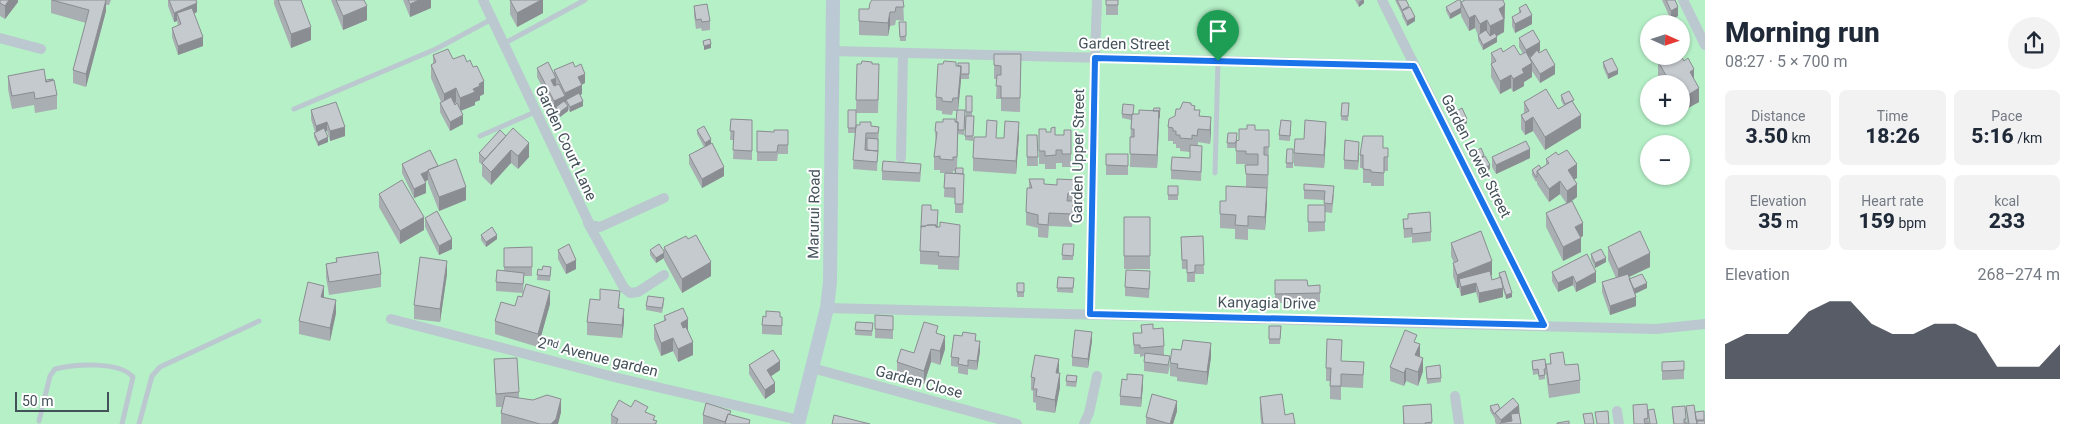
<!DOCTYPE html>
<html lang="en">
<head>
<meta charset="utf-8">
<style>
  body { margin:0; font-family:Roboto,sans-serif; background:#f2f2f3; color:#1f2937; height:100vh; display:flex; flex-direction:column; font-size:19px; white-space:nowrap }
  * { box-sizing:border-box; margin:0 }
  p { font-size:16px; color:#747a83 }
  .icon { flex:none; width:28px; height:28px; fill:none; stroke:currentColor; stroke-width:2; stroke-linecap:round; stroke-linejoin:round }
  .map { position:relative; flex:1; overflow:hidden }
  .panel { display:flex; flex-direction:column; background:#fff; width:375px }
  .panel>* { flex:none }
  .needle { width:32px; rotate:93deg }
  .tools { position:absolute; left:1640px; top:15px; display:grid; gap:10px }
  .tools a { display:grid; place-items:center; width:50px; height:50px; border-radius:50%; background:#fff; box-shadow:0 1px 4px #0004; font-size:25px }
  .scale { position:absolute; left:15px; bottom:12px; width:94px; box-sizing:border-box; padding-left:5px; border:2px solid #435159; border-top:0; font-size:14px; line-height:18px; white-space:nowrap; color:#435159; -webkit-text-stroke:4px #fff; paint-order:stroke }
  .pin { position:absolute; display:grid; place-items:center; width:42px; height:42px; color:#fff; margin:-51px -21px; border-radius:50% 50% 50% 0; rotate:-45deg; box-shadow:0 0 5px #0007 }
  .pin .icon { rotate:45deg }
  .round { display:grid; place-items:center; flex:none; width:52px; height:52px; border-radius:26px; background:#f2f2f3 }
  .summary { display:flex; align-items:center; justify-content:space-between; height:85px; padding:0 20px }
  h1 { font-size:28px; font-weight:800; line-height:38px }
  .figures { display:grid; grid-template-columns:repeat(3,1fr); gap:8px; height:85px; padding:5px 20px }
  .figures div { display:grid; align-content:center; border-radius:8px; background:#f2f2f3; text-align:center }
  .figures b { font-size:21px; font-weight:800 }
  .figures small { font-size:14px; font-weight:400 }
  .figures p { font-size:14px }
  .chart { height:140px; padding:10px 20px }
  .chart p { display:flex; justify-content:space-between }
  .chart svg { width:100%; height:90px; margin-top:5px; fill:#111827; opacity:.7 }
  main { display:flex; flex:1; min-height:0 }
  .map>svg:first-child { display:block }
  .garden { fill:#b5f0c7; fill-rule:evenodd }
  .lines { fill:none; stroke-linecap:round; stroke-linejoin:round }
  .lane { stroke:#bbc8cf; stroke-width:5 }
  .street { stroke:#bbc8cf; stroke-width:10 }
  .secondary { stroke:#bac9d4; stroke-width:14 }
  .wall { fill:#a9aeb2 }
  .shaded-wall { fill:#8a8d91 }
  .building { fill:#c5cacf; stroke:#8a8d91 }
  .route-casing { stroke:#fff; stroke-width:10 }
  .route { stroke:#1a73e8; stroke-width:6 }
  .labels { text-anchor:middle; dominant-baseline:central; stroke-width:4; stroke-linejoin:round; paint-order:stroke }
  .street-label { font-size:15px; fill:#435159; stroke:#fff }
</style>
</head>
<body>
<main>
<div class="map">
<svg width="1705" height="424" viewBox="0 0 1705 424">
  <rect width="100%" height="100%" fill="#eeebeb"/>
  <path class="garden" d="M0 0H1705V424H0ZM1649 24H1681V56H1649ZM1649 84H1681V116H1649ZM1649 144H1681V176H1649Z"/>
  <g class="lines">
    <path class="lane" d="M503 44 585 0
      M294 109 436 49 492 19
      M480 136 535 112
      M1215 173 1218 61
      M39 421 50 376 55 369C75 364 119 361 133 377L122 424
      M139 424 152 376 160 367 259 321"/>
    <path class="street" d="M483 0 590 225 600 227 664 198
      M1382 0 1544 325
      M1683 0 1705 45
      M0 38 41 49
      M833 51 1414 66
      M901 158 903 53
      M588 223 624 288 630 293 638 292 664 275
      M827 308 1656 329 1705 324
      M1090 314 1095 58 1097 0
      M391 319 618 378 799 420
      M812 368 1017 424
      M1455 396 1459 424
      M1617 411 1619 424
      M1084 424 1089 413 1097 376"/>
    <path class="secondary" d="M798 424 827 308 830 282 833 0"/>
  </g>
  <path class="wall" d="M0 0H18V2L5 19 0 16Z
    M51 0H111L109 5H106V11L86 87 73 83V70L86 23 51 13Z
    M168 0H196L197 12 194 14 203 46 178 55 172 37V28L178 25 177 21 174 22 168 6Z
    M274 0H301L311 40 291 48 274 4Z
    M331 0H364L367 20 343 30Z
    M403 0H431V8L410 17Z
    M510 0H543V13L517 27 510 14Z
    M903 0 904 21 896 20 895 25 890 26 888 36 859 35V9H869Z
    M1106 0H1118V15H1106Z
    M1355 0H1364V3L1359 7Z
    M1395 0H1406L1415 21 1407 26 1402 16V14Z
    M1463 0H1503L1505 18 1504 19V32L1496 36 1497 42 1483 50 1478 40V35L1475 28 1469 31 1461 16V13L1450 19 1446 11V7L1461 2 1463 1Z
    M1662 0H1675L1678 16 1671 20Z
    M694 6 710 21V30L702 31 701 28 696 29 694 15Z
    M1519 8 1532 24 1515 33 1512 26V17L1519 13Z
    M899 22H906V41H900Z
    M1519 38 1540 51 1538 52 1555 74 1540 83 1532 71V77L1524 82V86L1513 92 1511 88 1500 94 1491 77V53L1503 52 1520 55 1523 54 1519 47Z
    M994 54H1021L1020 112 1001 111V99H996L997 79H994Z
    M433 55 453 59 484 94 480 96V100L475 102V105L461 111 463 124 450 131 440 112V103L441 102 431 78V65L433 64Z
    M1658 61 1694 81 1699 102 1688 108 1685 104 1681 106V84H1663L1658 75Z
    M1603 62 1618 74 1608 79 1603 67Z
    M969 63V79H961L958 110H965L964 135 958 134 957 168 964 183 963 213H955V198L944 197 945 173H955V171H953V173H940V170H934V157L936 145 935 131 955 122H956L957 111H953L952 115 942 114V111L936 110V97L956 66Z
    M857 64H872L879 77 878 113H856V125L879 127 877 171 853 169 855 133H848V110H856Z
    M575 67 585 83 581 85 582 94 580 95 583 106 570 112 568 109V111L560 117 556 112V109L554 110 537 77V68L554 74V70Z
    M8 76 46 80 57 95V109L35 113 34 105 12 109 8 89Z
    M1561 95 1574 103 1581 128 1545 150 1533 131 1525 135 1521 129V115L1524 114V102L1558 109 1564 106 1561 100Z
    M966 96H972V116H974L973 141 965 140Z
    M1342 103H1349L1348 121 1341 120Z
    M1191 105 1211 131 1210 144 1198 142V146L1202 155 1201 181 1171 179V170L1190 158V152L1180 151V148H1176V144H1173V141H1168V127L1180 109Z
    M1160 108 1157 168 1130 167 1131 120 1122 118V114H1139Z
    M311 110 345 136 330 141 327 131 325 132 328 142 318 146 314 137V133L315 132 311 119Z
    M1455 112 1467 123 1460 127 1455 117Z
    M731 119 752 120V160L733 159 734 140H730Z
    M1291 126 1290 141 1279 140V135Z
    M1039 129 1046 132H1051L1055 135H1064L1071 130V167H1062V163H1056V169H1045V164H1039Z
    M500 130 529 157 518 169 511 163 491 185 482 176V165L479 162V153Z
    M697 130 711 143 724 176 702 188 689 164V155L704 147 697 134Z
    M788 130V154H778L777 161H757V131L774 132Z
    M1255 130H1269L1268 188H1255L1267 202 1265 230 1248 229V240L1235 239V229L1220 228V214L1226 201 1246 187V164H1236V148H1227L1228 133 1237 140H1239Z
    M1027 135H1037L1038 166H1027Z
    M1326 135 1324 168 1294 166V153L1304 139Z
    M1019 136 1016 174 973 171V158L997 138H1004Z
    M1383 148H1388V171H1384V186H1371V183H1363V168H1360V155Z
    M1287 149H1293V168H1286Z
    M1359 151 1358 170 1344 169V160Z
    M1106 154H1128V175H1106Z
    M1471 154 1490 169 1480 175 1476 165H1475L1471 159Z
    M1492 157 1530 158 1496 174 1492 167Z
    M1546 159 1577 178 1574 179 1577 197 1572 201 1583 236 1580 237 1581 252 1563 261 1546 227V213L1566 203 1560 194 1549 202 1537 184V181L1536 182 1532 175V170L1541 168 1546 165Z
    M402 164 438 166 466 200 439 211 428 183V180L425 182 426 193 414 198 402 173Z
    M882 171 921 173 920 182 882 180Z
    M1029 179 1044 185 1078 194 1077 207H1073L1072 227 1049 226 1048 238 1038 237V228L1026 225V212L1029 188Z
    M1304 184 1334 195 1332 213 1325 212V231L1308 232V205H1324V200L1304 199Z
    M1168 186H1178V200H1168Z
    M379 194 424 230 400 244 379 207Z
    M931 210 938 227 960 238 959 270 938 269V265L920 264V251Z
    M1124 217H1150V269H1124Z
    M425 218 452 249 439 255 425 227Z
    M1403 219 1431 232V241L1412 243V237L1404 238Z
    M481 235 497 239 486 247 481 240Z
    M1203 236 1204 274H1195V282H1187V269H1182L1181 237Z
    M1451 243 1492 275H1491L1492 280 1499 278V273L1512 297 1506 299 1503 289V297L1479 303 1476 292 1461 296 1459 288H1457L1453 276V263H1454L1451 256Z
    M1063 244H1074L1073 260H1062Z
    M532 247V276H524L523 293 496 291V282L504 271V248Z
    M664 247 711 276 682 293 664 260V258L656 263 650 255V250L664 251Z
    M1608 247 1650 267 1629 277 1630 279 1647 288 1635 294 1636 306 1610 315 1602 292V282L1616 278 1608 260Z
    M558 250 576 269 566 274 558 259Z
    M1591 254 1606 262 1595 268 1591 259Z
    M336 258 381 274V287L329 295 326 277V264L336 263Z
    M538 269 551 272 550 281 537 280Z
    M1552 272 1596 282 1576 292 1573 285 1558 292 1552 281Z
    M447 274 440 322 414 319V305Z
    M1058 277 1074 278 1073 293 1057 292Z
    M1150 280 1149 298 1125 296V287Z
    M1275 280 1320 293V302L1275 303Z
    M1017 283H1024V297H1017Z
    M324 297 336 313 330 341 299 334V321Z
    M664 303 662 313 646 310V306Z
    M550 304 538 347 495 334V321L515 306Z
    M620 304 619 309 624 322 622 338 587 335V322Z
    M875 315 893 316V339L875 338Z
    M664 316 688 331 693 355 678 362 673 351 661 356 654 339V325L664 321Z
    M780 317 782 327V335L762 334V325Z
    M856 322 873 323 872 336 855 335Z
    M1141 325 1153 329 1164 346V355H1162L1170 365 1168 374 1144 371V356L1140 357V354H1134L1133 333H1141Z
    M1269 326H1281L1280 344H1269Z
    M938 334 945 349 940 365 931 362 924 384 897 375V362L914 353Z
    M976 341 980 351 977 370 968 369V375L958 373V367L951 366V357Z
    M1092 341 1088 368 1072 366V357Z
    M1417 343 1423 371 1418 386 1406 381 1404 386 1390 381V367Z
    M1550 354 1565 365 1580 380V393L1549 398 1546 374H1545V379L1539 380 1538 374 1533 375 1532 361 1546 364H1550Z
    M1211 357 1207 385 1177 381V377L1170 376V363Z
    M494 359 519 392V398L561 412 558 424H501V413L502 407H496Z
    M1342 361 1364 362 1363 388 1341 387V400L1330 399V381H1326V368Z
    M1662 362 1684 370V379L1662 380Z
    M749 365 780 370 771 376 775 392 765 399 749 374Z
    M1426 367 1441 378V382L1427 384Z
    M1059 373 1060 387 1055 413 1036 410V403L1033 402V391L1031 390V377Z
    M1067 375 1077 381 1076 387 1066 386Z
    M1143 385 1141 407 1120 405V396Z
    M1260 397 1295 424H1261L1260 410Z
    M1431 404 1432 424H1403V406Z
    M1519 405 1521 424H1496L1495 422V419L1490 411V406L1500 409Z
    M1633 405 1648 413 1657 424H1650L1648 416 1649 424H1634Z
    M1686 406 1695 412 1704 411 1705 424H1687Z
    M631 407 648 413 655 420 657 424H611V415Z
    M1672 407 1686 419 1687 424H1673Z
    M1177 411 1173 424H1146V417Z
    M703 415H731L750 424H703Z"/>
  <path class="shaded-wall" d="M9 0H18V2L5 19V6Z
    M106 0V11L86 87V74Z
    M419 0H431V8L410 17V4Z
    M541 0H543V13L517 27V13Z
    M1362 0H1364V3L1359 7V2Z
    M197 3V12L179 20 177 13V21L174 22V13Z
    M1505 5 1504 32 1490 40V26L1499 9Z
    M367 6V20L343 30V16Z
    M1678 7V16L1671 20V11Z
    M1461 8V13L1450 19V14Z
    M890 12V26L888 36V23Z
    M1475 15V28L1469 31V18Z
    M1532 15V24L1515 33V24Z
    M1415 17V21L1407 26V21Z
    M1487 20V34L1480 37V24Z
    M311 27V40L291 48V34Z
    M203 37V46L178 55V46Z
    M1497 37V42L1483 50V45Z
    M1540 42V51L1526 59V50Z
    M711 44V48L704 50V46Z
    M1532 63V77L1524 82V86L1513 92V79L1522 69Z
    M1555 65V74L1540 83V74Z
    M961 66V80L958 111V98Z
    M1694 69V83L1690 72Z
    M1618 70V74L1608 79V74Z
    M585 74V83L578 86V77Z
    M1511 75V88L1500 94V81Z
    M556 78V87L551 90V80Z
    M484 81V94L480 96V100L475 102V105L460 111V98L473 89 479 84Z
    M582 85V94L567 101 566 100V102H565V93Z
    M456 88V102L444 107V94Z
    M1699 88V102L1688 108V95Z
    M1685 91V104L1681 106V93Z
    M565 96V105L556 107V109L554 110V101Z
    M583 101V106L570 112V107Z
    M568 106V111L560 117V112Z
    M1159 111V124L1157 168V155Z
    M463 115V124L450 131V122Z
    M1581 115V128L1545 150V137Z
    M1211 117V131L1210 144V130Z
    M1533 117V131L1525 135V122Z
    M1467 119V123L1460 127V122Z
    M327 122V131L316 135V126Z
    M1019 122V136L1016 174V161Z
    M1326 122V135L1324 168V155Z
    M345 127V136L330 141V131Z
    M328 137V142L318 146V142Z
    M711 139V144L705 148V143Z
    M1359 142V151L1358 170V161Z
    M529 143V157L518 169V156Z
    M1530 149V158L1496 174V165Z
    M511 150V163L491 185V172Z
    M1484 155V159L1476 161V165H1475V161Z
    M1577 164V178L1568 183V170Z
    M1490 165V169L1480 175V170Z
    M724 167V176L702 188V179Z
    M428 171V180L421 183V174Z
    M1560 181V194L1549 202V189Z
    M426 183V193L414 198V189Z
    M1577 184V197L1567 204V191Z
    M466 187V200L439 211V197Z
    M1267 188V202L1265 230V217Z
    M424 217V230L400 244V231Z
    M1583 223V236L1575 240V227Z
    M497 235V239L486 247V242Z
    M1581 238V252L1563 261V247Z
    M452 239V249L439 255V246Z
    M664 253V258L656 263V258Z
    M1650 253V267L1618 282V269Z
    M1606 258V262L1595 268V263Z
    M576 260V269L566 274V265Z
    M447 261V274L440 322V309Z
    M1492 261V275L1461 287 1459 279V288H1457V275Z
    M711 262V276L682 293V279Z
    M1596 272V282L1576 292V283Z
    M1573 276V285L1558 292V283Z
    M1476 283V292L1461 296V287Z
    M1647 283V288L1634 294V289Z
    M324 286V299L321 297Z
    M1503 288V297L1479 303V293Z
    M550 291V304L538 347V334Z
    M1512 293V297L1506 299V295Z
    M1636 297V306L1610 315V306Z
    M336 300V313L330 341V328Z
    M624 309V322L622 338V325Z
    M688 319V333L681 336V323Z
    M1092 332V341L1088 368V359Z
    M945 336V349L940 365V351Z
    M673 338V351L661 356V343Z
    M980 341V351L977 370V361Z
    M693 342V355L678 362V349Z
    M1211 343V357L1207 385V372Z
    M1420 344V357L1415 355Z
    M931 349V362L924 384V371Z
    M1423 358V371L1418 386V372Z
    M1059 359V372L1056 386V373Z
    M780 361V370L767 379V370Z
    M1406 368V381L1404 386V373Z
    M1060 373V387L1055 413V400Z
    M1143 375V385L1141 407V398Z
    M775 383V392L765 399V390Z
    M561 399V412L558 424H551Z
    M1177 401V411L1173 424H1170Z
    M1519 405V414H1511V421L1501 424V420Z"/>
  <path class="building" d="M0 0H9L5 6 0 3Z
    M52 0H106L86 74 73 70 89 10Z
    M169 0H196L197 3 174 13Z
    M278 0H301L311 27 291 34Z
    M336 0H364L367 6 343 16Z
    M408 0H419L410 4Z
    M510 0H541L517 13Z
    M872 0H903L904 7H896L895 12H890L888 23 859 21V9H869L870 3Z
    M1106 0H1118V5H1106Z
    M1397 0H1406L1409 6 1402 10Z
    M1458 0H1460L1461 2V8L1450 14 1446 7Z
    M1465 0H1503L1505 5 1499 9 1504 19 1490 26 1487 20 1480 24 1475 15 1469 18 1461 2Z
    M1666 0H1675L1678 7 1671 11Z
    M707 4 710 21 702 22 701 19 696 20 694 6Z
    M1526 4 1532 15 1515 24 1512 17 1521 12 1519 8Z
    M1410 7 1415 17 1407 21 1402 11Z
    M192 8 203 37 178 46 172 28 181 24 177 13Z
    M899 22H906V36L900 37Z
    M1486 30 1490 36 1495 33 1497 37 1483 45 1478 35Z
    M1533 30 1540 42 1526 50 1519 38Z
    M710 39 711 44 704 46 703 41Z
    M1514 45 1520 55 1526 52 1532 63 1522 69 1524 73 1513 79 1511 75 1500 81 1491 64 1496 61 1491 53 1501 48 1503 52Z
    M448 49 453 59 464 55 467 62 470 60 473 67 477 66 484 81 479 84 480 86 473 89 475 92 460 98 456 88 444 94 431 65 436 62 433 55Z
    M1546 49 1555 65 1540 74 1530 58 1537 50 1539 53Z
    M994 54H1021L1020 98H1001V86H996L997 75H1001V66L994 65Z
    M1667 56H1681L1684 61 1688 58 1694 69 1690 72 1699 88 1688 95 1685 91 1681 93V84H1664L1669 81 1658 61Z
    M1612 58 1618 70 1608 74 1603 62Z
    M862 61 872 62V64H879L878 100H856L857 64H861Z
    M944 61 956 62V66H961L958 98H953L952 102 942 101V98L936 97 938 64H943Z
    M548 62 556 78 551 80 554 86 559 84 565 96 554 101 537 68Z
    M573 62 575 67 581 64 585 74 578 77 582 85 565 93 554 70Z
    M958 63H969V74H961V66H958Z
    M44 69 46 82 54 80 57 95 35 99 34 92 12 96 8 76Z
    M53 79V80L46 82V80Z
    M1546 89 1558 109 1572 101 1581 115 1545 137 1533 117 1525 122 1521 115 1529 111 1524 102Z
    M1569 91 1574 100 1565 104 1561 95Z
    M579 93 583 101 570 107 566 100Z
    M966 96H972V112H966Z
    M451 97 455 105 457 103 463 115 450 122 440 103Z
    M564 101 568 106 560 112 556 107Z
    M336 102 345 127 330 131 327 122 316 126 311 110Z
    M1183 102 1191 103V105L1195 106 1194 110H1200L1199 116 1211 117 1210 130 1198 129 1197 136 1192 135V139L1180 138V135H1176V131H1173V128L1168 127 1169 119 1175 116 1176 109H1180Z
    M1342 103H1349L1348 116H1341Z
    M1123 104 1134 105 1133 114H1132V115L1122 114Z
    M1154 108H1160L1159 118V111H1153Z
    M1462 108 1467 119 1460 122 1455 112Z
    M848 110H856V128H848Z
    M957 110H965L964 130H958V122H956Z
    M1139 110 1159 111 1157 155 1130 154V137H1134V129H1131L1132 114H1139Z
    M966 116H974L973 136H965Z
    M731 119 752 120V151L733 150 734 131H730Z
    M943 119H955V122H958L957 157H953V160L940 159V156L934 157 937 132 935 131 936 122H943Z
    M987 120 997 121 996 138H1004L1005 121 1019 122 1016 161 973 158 974 137H986Z
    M1281 120 1291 121 1290 136 1279 135Z
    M1305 120 1326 122 1324 155 1294 153 1295 139H1304Z
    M860 122H871V126L879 127 878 133H866L865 150 878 151 877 162 853 160 856 125H860Z
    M1247 125H1255V130H1269V147H1264V155H1268V175L1246 174 1245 165H1258V154H1246V151H1236V141L1239 140V129H1247Z
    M704 126 711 139 705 143 697 130Z
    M1055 127V135H1064V130H1071V154H1062V150H1056V155L1045 156V151H1039V129H1046V132H1051V128Z
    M324 128 328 137 318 142 314 133Z
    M513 128 529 143 518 156 511 150 491 172 482 163Z
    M500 130 506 136 485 159 479 153Z
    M774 130H788V145H778L777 152H757V131L774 132Z
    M1228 133H1237L1236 143H1227Z
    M1027 135H1037L1038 157H1027Z
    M1363 136H1383V148H1388V157H1384V173L1371 172V170L1363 169V155H1360Z
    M867 138 878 139V151L867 150Z
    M1345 140 1359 142 1358 161 1344 160Z
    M1526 141 1530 149 1496 165 1492 157Z
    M712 143 724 167 702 179 689 155Z
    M1190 145 1202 146 1201 172 1171 170 1172 157 1190 158Z
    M1481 148 1484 155 1475 161 1471 154Z
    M1287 149H1293V163H1286Z
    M430 150 438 166 428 170V171L421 174 426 183 414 189 402 164Z
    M1567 150 1577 164 1568 170 1577 184 1567 191 1560 181 1549 189 1537 171 1549 163 1546 159 1556 152 1558 155Z
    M1106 154H1128V166L1106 165Z
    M1485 156 1490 165 1480 170 1476 161Z
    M456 159 466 187 439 197 428 170Z
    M883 161 921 164 920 173 882 171Z
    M1539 165 1541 168 1537 171V177H1536L1532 170Z
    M956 168H963V174L955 173Z
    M945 173 964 174 963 204H955V188H944Z
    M1029 179H1044V184L1057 185V179L1078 180 1077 194 1068 193 1067 201H1073L1072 214 1049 213 1048 225 1038 224V215L1026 212 1027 188H1032Z
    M402 180 424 217 400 231 379 194Z
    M1304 184 1334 186 1332 204 1324 203 1325 191 1304 190Z
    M1168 186H1178V195H1168Z
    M1226 186 1267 188 1265 217 1248 216V226L1235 225 1236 215 1220 214V201H1226Z
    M1572 201 1583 223 1575 227 1581 238 1563 247 1546 213Z
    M922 205H931V210H938L937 227H936V225H927L926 226 921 227Z
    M1308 205H1325V222H1308Z
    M437 211 452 239 439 246 425 218Z
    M1430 212 1431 232 1412 234V228L1404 229 1403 219H1408V214Z
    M1124 217H1150V256H1124Z
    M940 222 960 225 959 257 938 256 939 252 920 251 921 226H926L927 225H936V227H940Z
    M492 227 497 235 486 242 481 235Z
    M1481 231 1492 261 1457 275 1453 263 1458 261 1451 243Z
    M1640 231 1650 253 1618 269 1608 247Z
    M696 235 711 262 682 279 664 247 686 236 688 239Z
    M1203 236 1204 265H1195V272L1187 273V260H1182L1181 237Z
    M569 244 576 260 566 265 558 250Z
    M659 244 664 251V253L656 258 650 250Z
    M1063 244H1074L1073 256 1062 255Z
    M532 247V267H504V248Z
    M1601 249 1606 258 1595 263 1591 254Z
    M378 252 381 274 329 282 326 264 337 262 336 258Z
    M1587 254 1596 272 1576 283 1573 276 1558 283 1552 272Z
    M420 257 447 261 440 309 414 305Z
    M543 266 551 267 550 276 537 275 538 269 542 270Z
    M497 270 524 273 523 284 496 282Z
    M1126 270 1150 271 1149 289 1125 287Z
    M1490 271 1492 280 1501 277 1503 288 1479 293 1476 283 1461 287 1459 279Z
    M1505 271 1512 293 1506 295 1499 273Z
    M1628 274 1636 297 1610 306 1602 282Z
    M1642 274 1647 283 1634 289 1629 279Z
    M1058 277 1074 278 1073 288H1057Z
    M1275 280H1307L1308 286 1320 285V293L1275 294Z
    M308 282 324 286 321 297 336 300 330 328 299 321Z
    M1017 283H1024V292H1017Z
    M526 284 550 291 538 334 495 321 501 302 515 306 518 296 522 297Z
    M600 289 620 291 618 308 624 309 622 325 587 322 590 299 600 300Z
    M648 296 664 298 662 308 646 306Z
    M683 308 688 319 681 323 683 328 686 327 693 342 678 349 673 338 661 343 654 325 666 320 664 316Z
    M766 311 780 312V317H782V326L762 325 763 316 766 317Z
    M875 315 893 316V330L875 329Z
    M856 322 873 323 872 331 855 330Z
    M924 322 938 326 936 333 945 336 940 351 931 349 924 371 897 362 901 349 914 353Z
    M1153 324V329L1163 328 1164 346 1140 348V345H1134L1133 333H1142L1141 325Z
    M1269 326H1281L1280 339H1269Z
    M1075 330 1092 332 1088 359 1072 357Z
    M1405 330 1417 335 1414 342 1420 344 1415 355 1423 358 1418 372 1406 368 1404 373 1390 367Z
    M963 332 976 334 975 341H980L977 361 968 360V366L958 364 959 358 951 357 954 335 962 336Z
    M1327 339 1342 340 1341 361 1364 362 1363 375 1341 374V386H1330L1331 368H1326Z
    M1183 340 1211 343 1207 372 1177 368 1178 364 1170 363 1172 349 1181 350Z
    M773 350 780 361 767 370 775 383 765 390 749 365Z
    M1563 352 1565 365 1578 364 1580 380 1549 385 1546 364H1551L1550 354Z
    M1145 353 1170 356 1168 365 1144 362Z
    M1035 355 1059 359 1056 373H1060L1055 400 1036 396 1037 389H1033L1035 378 1031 377Z
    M517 358 519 392 496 394 494 359Z
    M1545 359 1546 369H1544L1545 375 1539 376 1538 369 1533 370 1532 361Z
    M1684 361V370L1662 371V362Z
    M1440 365 1441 378 1427 379 1426 367Z
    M1127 374 1143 375 1141 398 1120 396 1122 379 1127 380Z
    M1067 375 1077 376 1076 382 1066 381Z
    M1152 394 1177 401 1170 424 1146 417Z
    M1282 394 1285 415 1293 413 1295 424H1263L1260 397Z
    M547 395 561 399 556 419 551 424H540L501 413 505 396 533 400Z
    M1513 398 1519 405 1501 420 1495 413Z
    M619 400 631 407 635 400 648 407 645 412 655 416 653 420 657 421 655 424H616L618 419 611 415Z
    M706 403 731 411 729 415 728 414 725 422 703 415Z
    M1431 404 1432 422 1425 423V424H1404L1403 406Z
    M1498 404 1500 409 1494 414 1490 406Z
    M1647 404 1648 418 1644 419 1645 424 1649 423V424H1634L1633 405Z
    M1694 405 1697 424H1689L1686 406Z
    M1685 406 1686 419H1684V423H1687V424H1674L1672 407Z
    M1654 409 1657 424H1650L1648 410Z
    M1608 411 1609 424H1597L1595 412Z
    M1704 411V420H1696L1695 412Z
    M1519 413 1521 424H1500V423L1512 421 1511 414Z
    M1592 413 1594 424H1585L1583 414Z
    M728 414 750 420 749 424H725Z
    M834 415 870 424H832Z
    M1569 421V424H1557V423Z
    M1697 421H1705V424H1697Z"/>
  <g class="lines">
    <defs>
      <path id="route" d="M1095 58 1414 66 1544 325 1090 314Z"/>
    </defs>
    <use href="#route" class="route-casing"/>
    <use href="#route" class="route"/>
  </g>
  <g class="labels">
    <g class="street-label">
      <text transform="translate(1124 44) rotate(1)">Garden Street</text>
      <text transform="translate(566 143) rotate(65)">Garden Court Lane</text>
      <text transform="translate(1078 156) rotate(-89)">Garden Upper Street</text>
      <text transform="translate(1476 156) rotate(63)">Garden Lower Street</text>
      <text transform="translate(814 214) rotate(-89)">Marurui Road</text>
      <text transform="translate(1267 303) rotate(1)">Kanyagia Drive</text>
      <text transform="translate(598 357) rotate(14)">2ⁿᵈ Avenue garden</text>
      <text transform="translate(919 382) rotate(15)">Garden Close</text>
    </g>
  </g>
</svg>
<div class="tools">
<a><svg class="needle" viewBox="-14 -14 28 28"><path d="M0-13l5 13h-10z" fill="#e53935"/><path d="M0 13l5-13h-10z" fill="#747a83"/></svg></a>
<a>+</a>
<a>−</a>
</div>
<div class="scale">50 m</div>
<div class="pin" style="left:1218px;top:61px;background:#1e9e55"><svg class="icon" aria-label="arrive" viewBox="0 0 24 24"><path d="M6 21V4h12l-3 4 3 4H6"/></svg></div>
</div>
<section class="panel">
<div class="summary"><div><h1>Morning run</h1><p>08:27 · 5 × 700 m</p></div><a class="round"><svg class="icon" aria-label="share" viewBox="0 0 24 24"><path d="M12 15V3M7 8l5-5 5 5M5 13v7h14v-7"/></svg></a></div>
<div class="figures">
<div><p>Distance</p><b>3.50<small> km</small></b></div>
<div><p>Time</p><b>18:26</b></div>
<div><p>Pace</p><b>5:16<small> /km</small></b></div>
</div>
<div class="figures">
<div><p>Elevation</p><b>35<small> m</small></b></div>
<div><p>Heart rate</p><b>159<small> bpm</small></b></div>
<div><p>kcal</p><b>233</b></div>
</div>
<div class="chart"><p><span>Elevation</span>268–274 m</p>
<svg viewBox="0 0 160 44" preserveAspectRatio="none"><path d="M0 44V27L10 22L20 22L30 22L40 11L50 6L60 6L70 17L80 22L90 22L100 17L110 17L120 22L130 38L140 38L150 38L160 27V44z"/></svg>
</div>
</section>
</main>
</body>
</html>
